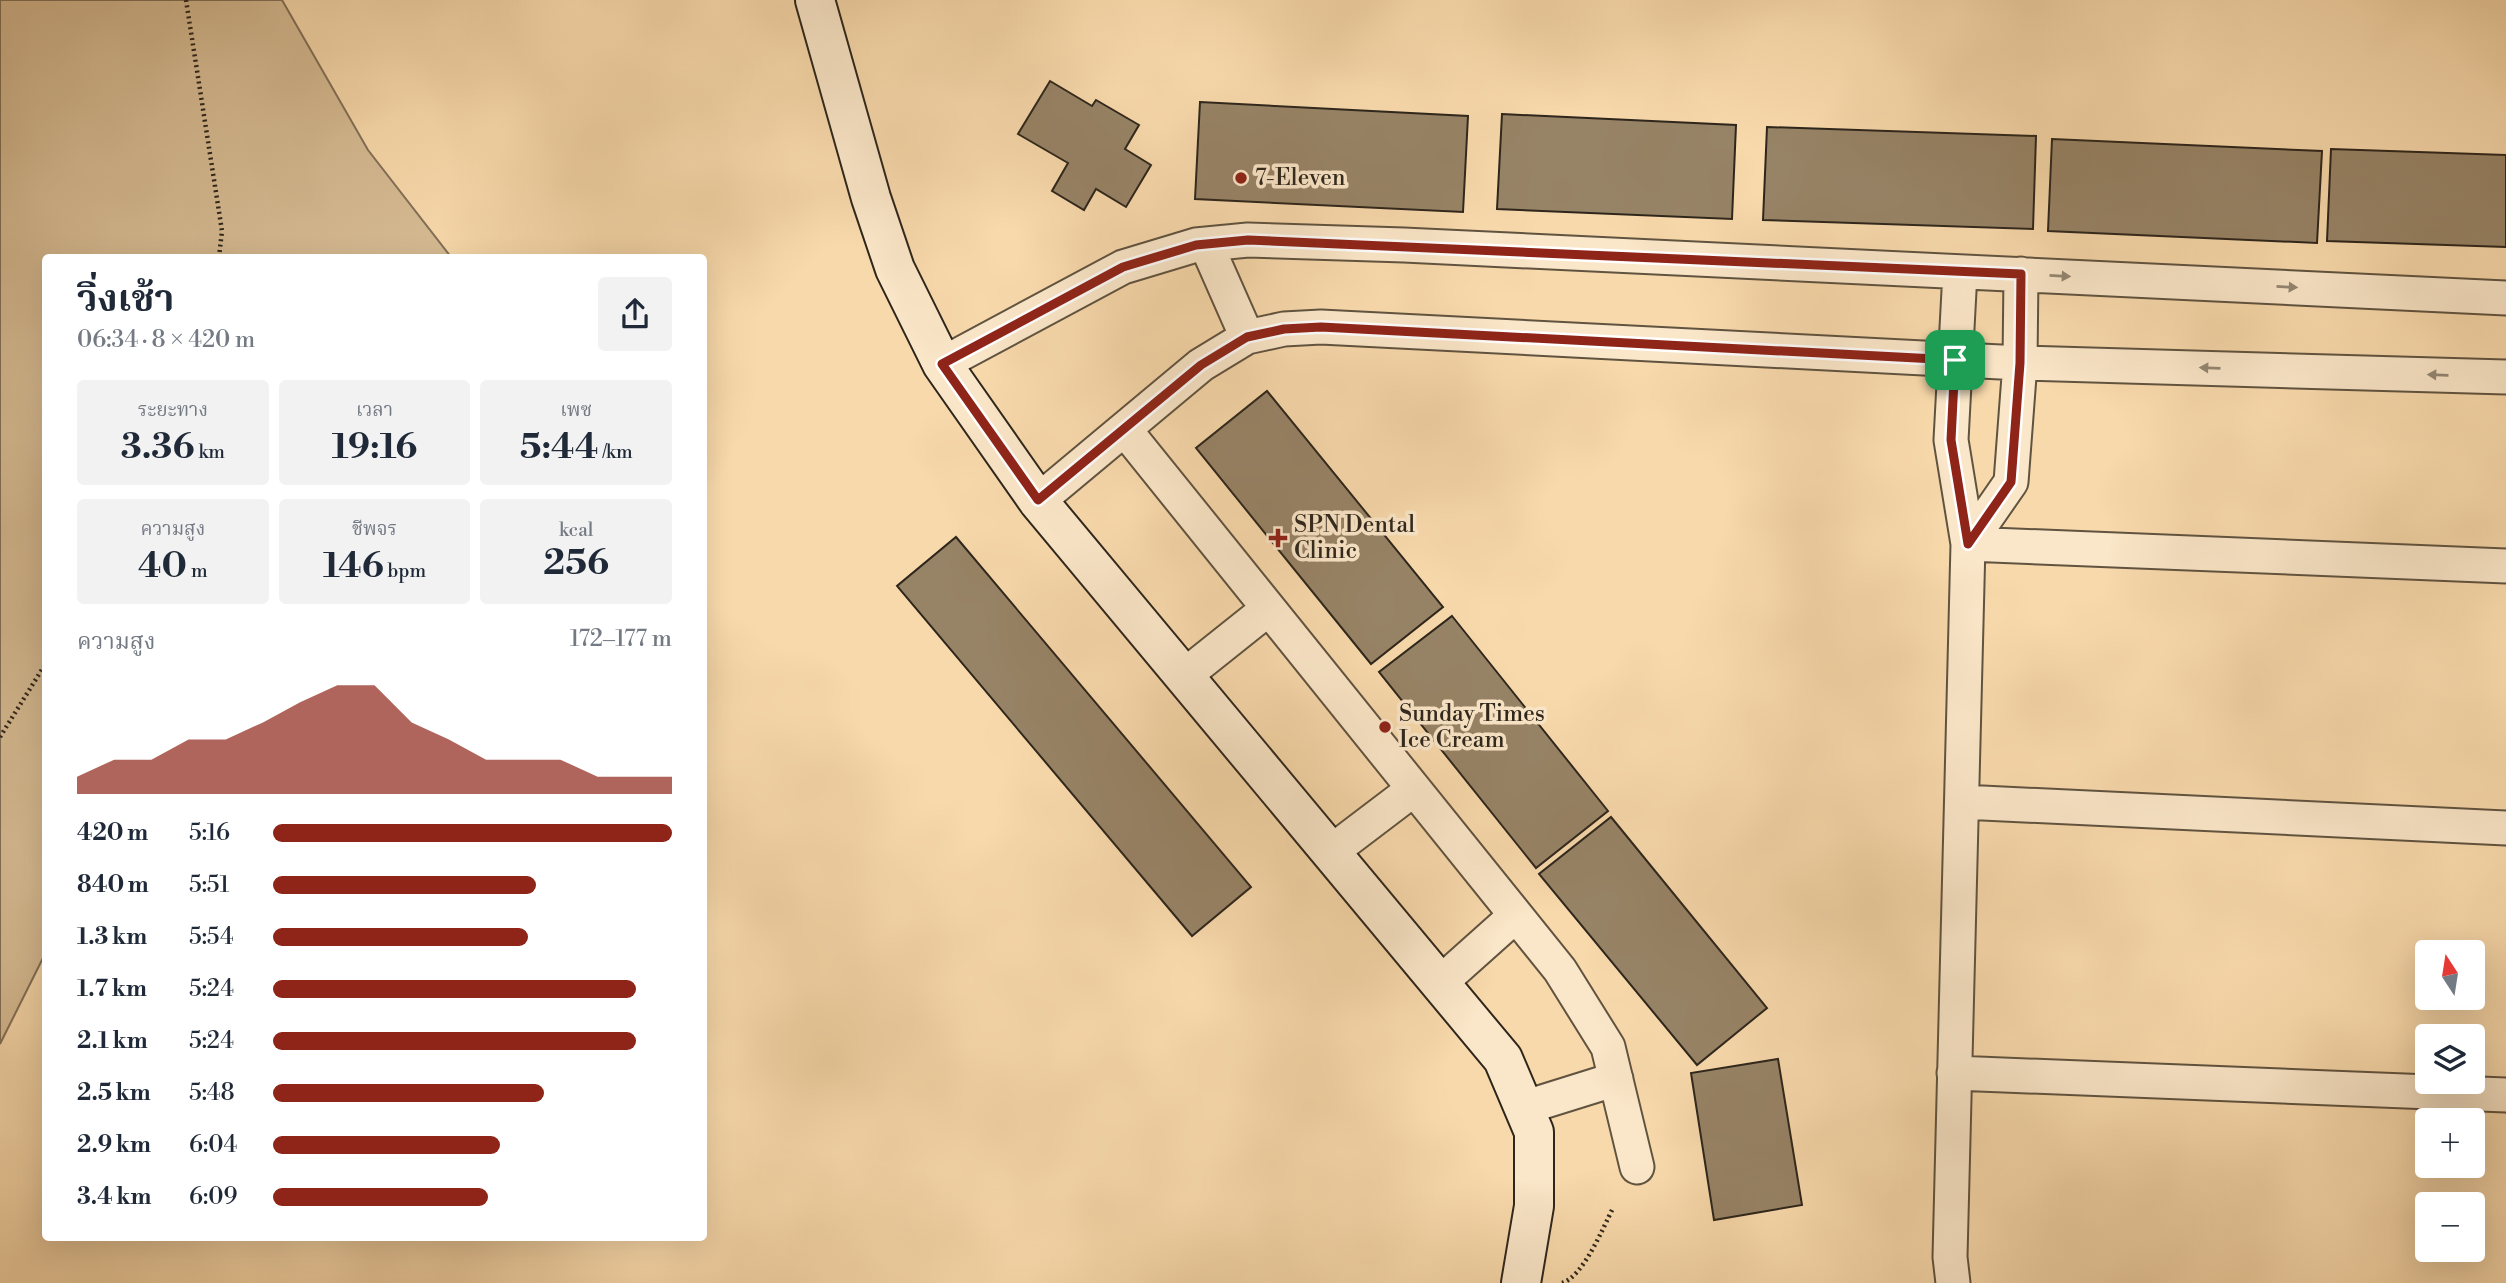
<!DOCTYPE html>
<html lang="th">
<head>
<meta charset="utf-8">
<style>
  body { margin:0; font-family:"Libre Bodoni","Noto Serif Thai",serif; background:#f2f2f3; color:#1f2937; height:100vh; display:flex; flex-direction:column; font-size:26px; white-space:nowrap }
  * { box-sizing:border-box; margin:0 }
  p { font-size:23px; color:#747a83 }
  .icon { flex:none; width:38px; height:38px; fill:none; stroke:currentColor; stroke-width:2; stroke-linecap:round; stroke-linejoin:round }
  .map { position:relative; flex:1; overflow:hidden }
  .sheet { position:absolute; left:42px; top:254px; width:665px; height:987px; display:flex; flex-direction:column; background:#fff; border-radius:7px; box-shadow:0 7px 28px #0002 }
  .sheet>* { flex:none }
  .needle { width:46px; rotate:348deg }
  .fabs { position:absolute; left:2415px; top:940px; display:grid; gap:14px }
  .fabs a { display:grid; place-items:center; width:70px; height:70px; border-radius:7px; background:#fff; box-shadow:0 7px 28px #0002; font-size:35px }
  .pin { position:absolute; display:grid; place-items:center; width:60px; height:60px; color:#fff; margin:-30px; border-radius:14px; box-shadow:0 4px 10px #0006 }
  .round { display:grid; place-items:center; flex:none; width:74px; height:74px; border-radius:7px; background:#f2f2f3 }
  .overview { display:flex; align-items:center; justify-content:space-between; height:119px; padding:0 35px }
  h1 { font-size:38px; font-weight:700; line-height:52px }
  .stats { display:grid; grid-template-columns:repeat(3,1fr); gap:10px; height:119px; padding:7px 35px }
  .stats div { display:grid; align-content:center; border-radius:7px; background:#f2f2f3; text-align:center }
  .stats b { font-size:35px; font-weight:700 }
  .stats small { font-size:19px; font-weight:400 }
  .stats p { font-size:19px }
  .chart { height:196px; padding:14px 35px }
  .chart p { display:flex; justify-content:space-between }
  .chart svg { width:100%; height:126px; margin-top:7px; fill:#8f2418; opacity:.7 }
  ul { padding:0 35px; list-style:none; font-size:23px }
  li { display:grid; grid-template-columns:112px 84px 1fr; align-items:center; height:52px }
  li i { height:18px; border-radius:9px; background:#8f2418 }
  .map>svg:first-child { display:block }
  .green { fill:#d6bb93; stroke:#827058; stroke-width:2 }
  .building { fill:#978366; stroke:#2e261c; stroke-width:2 }
  .lines { fill:none; stroke-linecap:round; stroke-linejoin:round }
  .street-casing { stroke:#605340; stroke-width:37 }
  .secondary-casing { stroke:#2e261c; stroke-width:42 }
  .path { stroke:#2e261c; stroke-width:4.5; stroke-dasharray:2 3.5; stroke-linecap:butt }
  .street { stroke:#fae6c8; stroke-width:33 }
  .secondary { stroke:#fae6c8; stroke-width:38 }
  .oneway { fill:#948672 }
  .route-casing { stroke:#fff; stroke-width:14 }
  .route { stroke:#8f2418; stroke-width:9 }
  .poi-dot { fill:#8f2418; stroke:#fae6c8; stroke-width:2.5 }
  .labels { text-anchor:middle; dominant-baseline:central; stroke-width:7; stroke-linejoin:round; paint-order:stroke }
  .poi-label { font-size:23px; fill:#2e261c; stroke:#fae6c8; text-anchor:start }
</style>
</head>
<body>
<div class="map">
<svg width="2506" height="1283" viewBox="0 0 2506 1283">
  <rect width="100%" height="100%" fill="#f8d9ab"/>
  <filter id="stains"><feTurbulence type="fractalNoise" baseFrequency=".00286" numOctaves="4"/><feColorMatrix values="0 0 0 0 .2 0 0 0 0 .09 0 0 0 0 .02 0 0 0 .5 -.17"/></filter>
  <radialGradient id="worn" r=".72"><stop offset=".6" stop-color="#630" stop-opacity="0"/><stop offset="1" stop-color="#630" stop-opacity=".3"/></radialGradient>
  <path class="green" d="M0 0H282L368 150 451 257H46L45 954 0 1044Z"/>
  <path class="building" d="M1050 81 1092 106 1096 100 1139 125 1125 149 1151 165 1126 207 1096 189 1084 210 1052 191 1068 163 1018 134Z
    M1200 102 1468 116 1463 212 1195 199Z
    M1502 114 1736 125 1732 219 1497 209Z
    M1767 127 2036 136 2033 229 1763 220Z
    M2052 139 2322 151 2317 243 2048 231Z
    M2331 149 2506 155V247L2327 241Z
    M1267 391 1443 607 1371 664 1196 448Z
    M956 537 1251 887 1192 936 897 586Z
    M1452 616 1608 811 1536 868 1379 672Z
    M1611 817 1767 1008 1697 1065 1539 874Z
    M1778 1059 1802 1205 1714 1220 1691 1073Z"/>
  <g class="lines">
    <defs>
      <path id="street" d="M1206 244 1247 337
        M942 364 1123 267 1196 245 1248 240 1404 245 2506 298
        M1125 430 1560 970 1608 1047 1637 1167
        M1038 501 1201 365 1247 337 1284 329 1321 327 2020 363 2506 377
        M1968 544 2506 566
        M1968 544 2011 482 2020 363 2021 274
        M1184 676 1268 609
        M1962 802 2506 828
        M1331 852 1414 789
        M1440 983 1515 916
        M1954 1073 2506 1095
        M1523 1108 1616 1079
        M1953 1283 1950 1257 1968 544 1951 440 1960 272"/>
      <path id="secondary" d="M815 0 871 198 895 269 942 364 1038 501 1503 1059 1534 1132V1206L1521 1283"/>
    </defs>
    <use href="#street" class="street-casing"/>
    <use href="#secondary" class="secondary-casing"/>
    <path class="path" d="M186 0 222 231 219 257
      M0 737 46 663
      M1562 1283C1583 1277 1603 1228 1613 1208"/>
    <use href="#street" class="street"/>
    <use href="#secondary" class="secondary"/>
  </g>
  <defs><path id="oneway-solid" d="M-6-.8H1V-3.2L6.5 0L1 3.2V.8H-6Z" transform="scale(1.75)"/></defs>
  <g class="oneway">
    <use href="#oneway-solid" transform="translate(2060 276) rotate(3)"/>
    <use href="#oneway-solid" transform="translate(2287 287) rotate(3)"/>
    <use href="#oneway-solid" transform="translate(2210 368) rotate(-178)"/>
    <use href="#oneway-solid" transform="translate(2438 375) rotate(-178)"/>
  </g>
  <g class="lines">
    <defs>
      <path id="route" d="M1248 240 2021 274 2020 363 2011 482 1968 544 1951 440 1955 360 1321 327 1284 329 1247 337 1201 365 1038 500 942 364 1123 267 1196 245Z"/>
    </defs>
    <use href="#route" class="route-casing"/>
    <use href="#route" class="route"/>
  </g>
  <g class="poi-dot">
    <circle cx="1241" cy="178" r="7"/>
    <path d="M1274.5 527.5h7v7h7v7h-7v7h-7v-7h-7v-7h7z"/>
    <circle cx="1385" cy="727" r="7"/>
  </g>
  <g class="labels">
    <g class="poi-label">
      <text x="1255" y="178">7-Eleven</text>
      <text x="1294" y="525">SPN Dental<tspan x="1294" dy="26">Clinic</tspan></text>
      <text x="1399" y="714">Sunday Times<tspan x="1399" dy="26">Ice Cream</tspan></text>
    </g>
  </g>
  <rect width="100%" height="100%" filter="url(#stains)"/>
  <rect width="100%" height="100%" fill="url(#worn)"/>
</svg>
<div class="fabs">
<a><svg class="needle" viewBox="-14 -14 28 28"><path d="M0-13l5 13h-10z" fill="#e53935"/><path d="M0 13l5-13h-10z" fill="#747a83"/></svg></a>
<a><svg class="icon" aria-label="layers" viewBox="0 0 24 24"><path d="M12 4l9 5-9 5-9-5zM3 14l9 5 9-5"/></svg></a>
<a>+</a>
<a>−</a>
</div>
<div class="pin" style="left:1955px;top:360px;background:#1e9e55"><svg class="icon" aria-label="arrive" viewBox="0 0 24 24"><path d="M6 21V4h12l-3 4 3 4H6"/></svg></div>
<section class="sheet">
<div class="overview"><div><h1>วิ่งเช้า</h1><p>06:34 · 8 × 420 m</p></div><a class="round"><svg class="icon" aria-label="share" viewBox="0 0 24 24"><path d="M12 15V3M7 8l5-5 5 5M5 13v7h14v-7"/></svg></a></div>
<div class="stats">
<div><p>ระยะทาง</p><b>3.36<small> km</small></b></div>
<div><p>เวลา</p><b>19:16</b></div>
<div><p>เพซ</p><b>5:44<small> /km</small></b></div>
</div>
<div class="stats">
<div><p>ความสูง</p><b>40<small> m</small></b></div>
<div><p>ชีพจร</p><b>146<small> bpm</small></b></div>
<div><p>kcal</p><b>256</b></div>
</div>
<div class="chart"><p><span>ความสูง</span>172–177 m</p>
<svg viewBox="0 0 160 44" preserveAspectRatio="none"><path d="M0 44V38L10 32L20 32L30 25L40 25L50 19L60 12L70 6L80 6L90 19L100 25L110 32L120 32L130 32L140 38L150 38L160 38V44z"/></svg>
</div>
<ul>
<li><b>420 m</b>5:16<i style="width:100%"></i></li>
<li><b>840 m</b>5:51<i style="width:66%"></i></li>
<li><b>1.3 km</b>5:54<i style="width:64%"></i></li>
<li><b>1.7 km</b>5:24<i style="width:91%"></i></li>
<li><b>2.1 km</b>5:24<i style="width:91%"></i></li>
<li><b>2.5 km</b>5:48<i style="width:68%"></i></li>
<li><b>2.9 km</b>6:04<i style="width:57%"></i></li>
<li><b>3.4 km</b>6:09<i style="width:54%"></i></li>
</ul>
</section>
</div>
</body>
</html>
